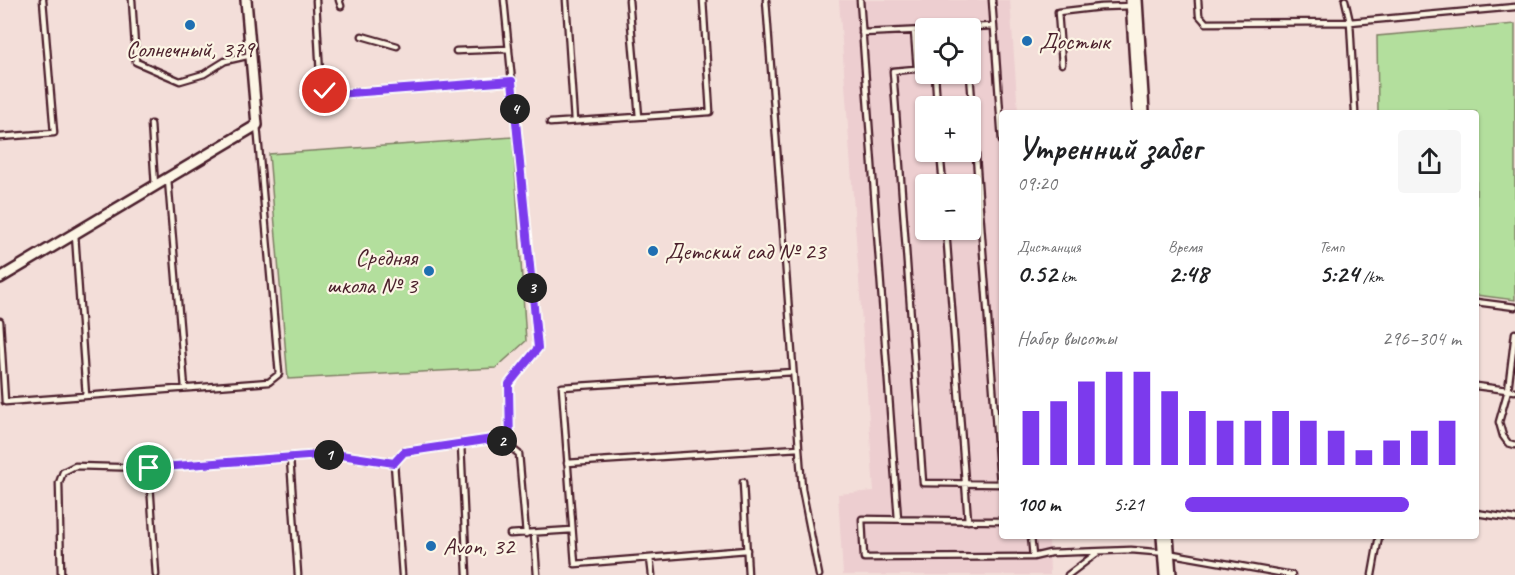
<!DOCTYPE html>
<html lang="ru">
<head>
<meta charset="utf-8">
<style>
  body { margin:0; font-family:Caveat,sans-serif; background:#f6f6f6; color:#202124; height:100vh; display:flex; flex-direction:column; font-size:22px; white-space:nowrap }
  * { box-sizing:border-box; margin:0 }
  p { font-size:20px; color:#757577 }
  .icon { flex:none; width:33px; height:33px; fill:none; stroke:currentColor; stroke-width:2; stroke-linecap:round; stroke-linejoin:round }
  .map { position:relative; flex:1; overflow:hidden }
  .side { position:absolute; left:999px; top:110px; width:480px; height:429px; display:flex; flex-direction:column; background:#fff; border-radius:6px; box-shadow:0 2px 4px #0004 }
  .side>* { flex:none }
  .tools { position:absolute; left:915px; top:18px; display:grid; gap:12px }
  .tools a { display:grid; place-items:center; width:66px; height:66px; border-radius:6px; background:#fff; box-shadow:0 2px 4px #0004; font-size:30px }
  .pin { position:absolute; display:grid; place-items:center; width:51px; height:51px; color:#fff; margin:-26px; border:3px solid #fff; border-radius:50%; box-shadow:0 2px 6px #0007 }
  .km { position:absolute; width:30px; height:30px; margin:-15px; border-radius:50%; background:#222; color:#fff; font-size:16px; line-height:30px; text-align:center }
  .round { display:grid; place-items:center; flex:none; width:63px; height:63px; border-radius:6px; background:#f6f6f6 }
  .summary { display:flex; align-items:center; justify-content:space-between; height:102px; padding:0 18px }
  h1 { font-size:33px; font-weight:600; line-height:45px }
  .figures { display:grid; grid-template-columns:repeat(3,1fr); gap:9px; height:102px; padding:6px 18px }
  .figures div { display:grid; align-content:center }
  .figures b { font-size:26px; font-weight:600 }
  .figures small { font-size:16px; font-weight:400 }
  .figures p { font-size:16px }
  .chart { height:168px; padding:12px 18px }
  .chart p { display:flex; justify-content:space-between }
  .chart svg { width:100%; height:108px; margin-top:6px; stroke:#7c3aed; stroke-width:6 }
  ul { padding:0 18px; list-style:none; font-size:20px }
  li { display:grid; grid-template-columns:96px 72px 1fr; align-items:center; height:45px }
  li i { height:15px; border-radius:8px; background:#7c3aed }
  .map>svg:first-child { display:block }
  .built { fill:#edced0; fill-rule:evenodd }
  .green { fill:#b3df9d; stroke:#7e7f64; stroke-width:1.5 }
  .lines { fill:none; stroke-linecap:round; stroke-linejoin:round }
  .service-casing { stroke:#4a1f2b; stroke-width:9 }
  .minor-casing { stroke:#4a1f2b; stroke-width:14 }
  .trunk-casing { stroke:#4a1f2b; stroke-width:20 }
  .service { stroke:#fcf5e5; stroke-width:4.5 }
  .minor { stroke:#fcf5e5; stroke-width:9 }
  .trunk { stroke:#fcf5e5; stroke-width:15 }
  .route-casing { stroke:#fff; stroke-width:12 }
  .route { stroke:#7c3aed; stroke-width:8 }
  .poi-dot { fill:#1f6fb2; stroke:#fcf5e5; stroke-width:2 }
  .labels { text-anchor:middle; dominant-baseline:central; stroke-width:4.5; stroke-linejoin:round; paint-order:stroke }
  .poi-label { font-size:24px; fill:#4a1f2b; stroke:#fcf5e5; text-anchor:start }
</style>
</head>
<body>
<div class="map">
<svg width="1515" height="575" viewBox="0 0 1515 575">
  <rect width="100%" height="100%" fill="#f3ded9"/>
  <filter id="ink" filterUnits="userSpaceOnUse"><feTurbulence type="fractalNoise" baseFrequency=".0167" numOctaves="2"/><feDisplacementMap in="SourceGraphic" scale="12" xChannelSelector="R" yChannelSelector="G"/><feConvolveMatrix kernelMatrix="1 2 1 2 8 2 1 2 1" color-interpolation-filters="sRGB"/></filter>
  <g filter="url(#ink)">
    <path class="built" d="M839 0H1010L1018 112H1002V536H1049L1050 575H843L838 494 874 491ZM926 28H970V74H926ZM926 106H970V152H926ZM926 184H970V230H926Z"/>
    <path class="green" d="M1515 24V300L1476 295V112H1378L1377 36Z
      M513 137 526 341 496 368 288 379 269 154Z"/>
    <g class="lines">
      <defs>
        <path id="service" d="M132 0 136 62 180 81 204 74 225 61 251 55
          M316 0 320 76 325 91 337 94 512 81
          M339 0 341 6
          M504 0 538 348 509 384 510 447
          M566 0 574 121
          M629 0 639 117
          M766 0 802 489 819 575
          M860 0 898 519
          M992 0 1002 141
          M1198 0 1199 15 1206 23 1350 22 1515 7
          M1345 0 1350 22 1355 112
          M951 28 994 26
          M914 31 917 69
          M862 33 926 30
          M362 36 397 46
          M456 51 509 49
          M1062 64 1058 12 1101 7 1132 6
          M926 68 893 71 923 483 1000 484 970 74
          M935 74 937 106
          M550 123 710 112 703 0
          M151 124 155 186
          M0 137 54 133 43 0
          M940 152 943 184
          M168 179 185 388
          M946 230 968 521
          M75 234 86 396
          M1476 302 1515 307
          M0 321 5 402 269 382 279 374 257 125
          M1515 333 1508 390 1499 422 1503 436 1508 443 1515 445
          M1476 386 1515 391
          M461 444 467 575
          M290 458 298 575
          M394 463 402 575
          M567 463 799 448
          M149 468 156 575
          M743 482 748 575
          M1476 513 1515 519
          M1002 521 862 519 864 558 1033 557 1050 553 1131 550 1167 553 1292 575
          M534 533 537 575
          M510 534 572 530
          M1031 536 1033 557
          M747 550 575 564 562 387 793 372
          M650 558 652 575
          M61 575 59 483 63 472 75 466 149 468 334 454 394 463 404 452 499 438 519 454 526 534
          M1068 575 1097 553
          M1372 575 1379 536"/>
        <path id="minor" d="M0 278 257 125 246 0"/>
        <path id="trunk" d="M1134 0 1141 112
          M1165 536 1168 575"/>
      </defs>
      <use href="#service" class="service-casing"/>
      <use href="#minor" class="minor-casing"/>
      <use href="#trunk" class="trunk-casing"/>
      <use href="#service" class="service"/>
      <use href="#minor" class="minor"/>
      <use href="#trunk" class="trunk"/>
    </g>
  </g>
  <g class="lines" filter="url(#ink)">
    <defs>
      <path id="route" d="M149 468 334 454 394 463 404 452 499 438 510 447 509 384 538 348 512 81 337 94 325 91"/>
    </defs>
    <use href="#route" class="route-casing"/>
    <use href="#route" class="route"/>
  </g>
  <g class="poi-dot">
    <circle cx="190" cy="25" r="6"/>
    <circle cx="1027" cy="41" r="6"/>
    <circle cx="653" cy="251" r="6"/>
    <circle cx="429" cy="271" r="6"/>
    <circle cx="431" cy="546" r="6"/>
  </g>
  <g class="labels">
    <g class="poi-label">
      <text x="1039" y="41">Достык</text>
      <text x="190" y="49" text-anchor="middle">Солнечный, 379</text>
      <text x="665" y="251">Детский сад № 23</text>
      <text x="417" y="257" text-anchor="end">Средняя<tspan x="417" dy="28">школа № 3</tspan></text>
      <text x="443" y="546">Avon, 32</text>
    </g>
  </g>
</svg>
<div class="tools">
<a><svg class="icon" aria-label="locate" viewBox="0 0 24 24"><circle cx="12" cy="12" r="6"/><path d="M12 2v4M12 18v4M2 12h4M18 12h4"/></svg></a>
<a>+</a>
<a>−</a>
</div>
<div class="pin" style="left:149px;top:468px;background:#1e9e55"><svg class="icon" aria-label="arrive" viewBox="0 0 24 24"><path d="M6 21V4h12l-3 4 3 4H6"/></svg></div>
<div class="pin" style="left:325px;top:91px;background:#d93025"><svg class="icon" aria-label="check" viewBox="0 0 24 24"><path d="M5 12l5 5 9-10"/></svg></div>
<b class="km" style="left:329px;top:455px">1</b>
<b class="km" style="left:502px;top:441px">2</b>
<b class="km" style="left:532px;top:288px">3</b>
<b class="km" style="left:515px;top:109px">4</b>
<section class="side">
<div class="summary"><div><h1>Утренний забег</h1><p>09:20</p></div><a class="round"><svg class="icon" aria-label="share" viewBox="0 0 24 24"><path d="M12 15V3M7 8l5-5 5 5M5 13v7h14v-7"/></svg></a></div>
<div class="figures">
<div><p>Дистанция</p><b>0.52<small> km</small></b></div>
<div><p>Время</p><b>2:48</b></div>
<div><p>Темп</p><b>5:24<small> /km</small></b></div>
</div>
<div class="chart"><p><span>Набор высоты</span>296–304 m</p>
<svg viewBox="0 0 160 44" preserveAspectRatio="none"><path d="M5 44V22M15 44V18M25 44V10M35 44V6M45 44V6M55 44V14M65 44V22M75 44V26M85 44V26M95 44V22M105 44V26M115 44V30M125 44V38M135 44V34M145 44V30M155 44V26"/></svg>
</div>
<ul>
<li><b>100 m</b>5:21<i style="width:81%"></i></li>
</ul>
</section>
</div>
</body>
</html>
